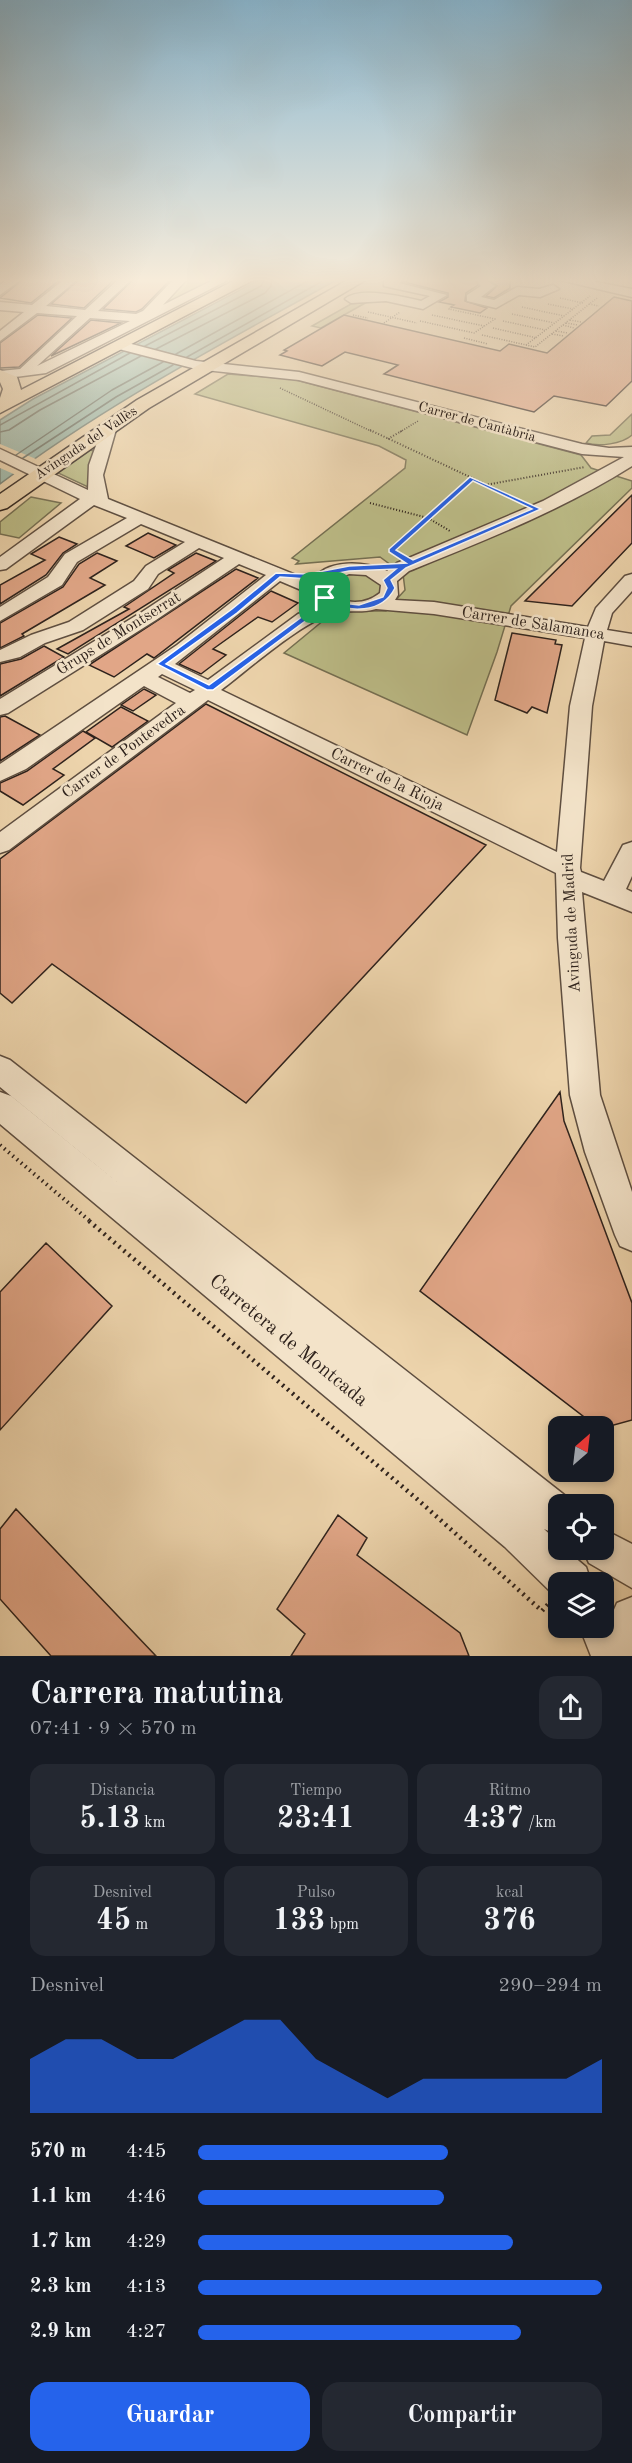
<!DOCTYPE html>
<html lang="es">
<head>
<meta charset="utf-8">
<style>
  body { margin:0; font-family:"Old Standard TT",serif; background:#242831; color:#f1f3f6; height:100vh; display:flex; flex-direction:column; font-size:22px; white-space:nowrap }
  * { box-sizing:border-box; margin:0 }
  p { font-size:20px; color:#9ea1a6 }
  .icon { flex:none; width:33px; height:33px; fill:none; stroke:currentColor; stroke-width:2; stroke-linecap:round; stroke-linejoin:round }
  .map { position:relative; height:1656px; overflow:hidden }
  .side { display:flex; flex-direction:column; background:#171b24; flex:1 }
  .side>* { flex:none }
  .needle { width:39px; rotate:28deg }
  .controls { position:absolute; left:548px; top:1416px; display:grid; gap:12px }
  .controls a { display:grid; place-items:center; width:66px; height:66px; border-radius:12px; background:#171b24; box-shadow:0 3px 9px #0003; font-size:30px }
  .pin { position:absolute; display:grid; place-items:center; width:51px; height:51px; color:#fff; margin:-26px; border-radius:12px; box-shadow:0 3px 9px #0006 }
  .round { display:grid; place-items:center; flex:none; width:63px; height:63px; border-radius:18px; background:#242831 }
  .headline { display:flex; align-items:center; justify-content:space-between; height:102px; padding:0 30px }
  h1 { font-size:33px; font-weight:800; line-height:45px }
  .figures { display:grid; grid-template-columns:repeat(3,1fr); gap:9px; height:102px; padding:6px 30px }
  .figures div { display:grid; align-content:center; border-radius:15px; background:#242831; text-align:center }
  .figures b { font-size:30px; font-weight:800 }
  .figures small { font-size:16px; font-weight:400 }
  .figures p { font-size:16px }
  .chart { height:168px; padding:12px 30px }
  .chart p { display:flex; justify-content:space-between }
  .chart svg { width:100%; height:108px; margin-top:6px; fill:#2563eb; opacity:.7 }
  .cta { display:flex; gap:12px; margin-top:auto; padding:12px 30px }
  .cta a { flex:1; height:69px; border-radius:18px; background:#2563eb; color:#fff; font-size:24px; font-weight:800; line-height:69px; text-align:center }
  .cta a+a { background:#242831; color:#f1f3f6 }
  ul { padding:0 30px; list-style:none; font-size:20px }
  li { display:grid; grid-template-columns:96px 72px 1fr; align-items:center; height:45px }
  li i { height:15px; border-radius:8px; background:#2563eb }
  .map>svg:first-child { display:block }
  .green { fill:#bcbc87; stroke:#756f52; stroke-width:1.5 }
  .water { fill:#99b8ab; stroke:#6e7c72; stroke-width:1.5 }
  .pier { fill:#edd4ac }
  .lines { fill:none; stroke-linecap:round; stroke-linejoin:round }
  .shore { stroke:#646d64; stroke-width:1.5 }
  .building { fill:#e1a687; stroke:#2e221c; stroke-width:1.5 }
  .minor-casing { stroke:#5e4e40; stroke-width:3 }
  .major-casing { stroke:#2e221c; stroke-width:3 }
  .path-far3 { stroke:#2e221c; stroke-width:1.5; stroke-dasharray:1 1.5; stroke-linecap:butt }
  .path-far2 { stroke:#2e221c; stroke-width:2; stroke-dasharray:1 2; stroke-linecap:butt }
  .path-far1 { stroke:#2e221c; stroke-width:4; stroke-dasharray:1.5 4; stroke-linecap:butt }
  .path { stroke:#2e221c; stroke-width:4.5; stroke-dasharray:2 4.5; stroke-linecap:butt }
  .minor { fill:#f3e3c9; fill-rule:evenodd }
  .major { fill:#edd4ac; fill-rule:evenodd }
  .route { fill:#2563eb; stroke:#fff; stroke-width:1.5; fill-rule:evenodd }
  .labels { text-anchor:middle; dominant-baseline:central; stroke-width:5; stroke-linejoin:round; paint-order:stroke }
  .far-street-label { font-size:14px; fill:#2e221c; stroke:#f3e3c9 }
  .street-label { font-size:16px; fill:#2e221c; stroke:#f3e3c9 }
  .near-street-label { font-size:20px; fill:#2e221c; stroke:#f3e3c9 }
</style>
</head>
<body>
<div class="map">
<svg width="632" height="1656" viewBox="0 0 632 1656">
  <rect width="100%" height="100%" fill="#edd4ac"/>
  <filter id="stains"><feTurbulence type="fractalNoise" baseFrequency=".00333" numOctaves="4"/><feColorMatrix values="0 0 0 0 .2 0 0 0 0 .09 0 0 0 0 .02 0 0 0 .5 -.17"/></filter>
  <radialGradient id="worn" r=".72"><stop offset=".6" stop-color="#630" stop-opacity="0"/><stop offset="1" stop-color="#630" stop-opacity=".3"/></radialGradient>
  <path class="green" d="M187 278H220L150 314Z
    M367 302 321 328 312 326 351 304Z
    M228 374 292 379 581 455 591 468 632 481V488L511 606 497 652 467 735 284 653 335 611H386L405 590 403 574 380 557 296 564 299 561 292 558 405 468 406 460 379 446 195 394Z
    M632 414V435C622 444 599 447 586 443L592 436 610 435Z
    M88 450 97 451 88 487 56 472Z
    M31 497 61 503 19 538 0 534V522Z
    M358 572 381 581 384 593C361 604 349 608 328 590V584L337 576Z"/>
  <path class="water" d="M263 278H340C224 343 106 404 0 484V420L33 399Z"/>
  <path class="pier" d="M0 444 36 459 16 475 0 468Z"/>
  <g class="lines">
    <path class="shore" d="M145 346 261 286 265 278
      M156 349 265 293 271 286 272 278
      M176 354 313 278
      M187 357 328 278
      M0 425 130 353
      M0 432 9 430 40 410 141 356
      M16 455 112 390 163 362
      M23 458 116 397 173 365"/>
  </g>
  <path class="building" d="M25 278H62L31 303 0 298Z
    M81 278H116L84 308 51 304Z
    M135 278H172L142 309 136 312 103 309Z
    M411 278H481L476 281 478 285 466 293 465 301 487 308 480 313 451 307 454 305 439 302 448 297V293L404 282Z
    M487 278H510V288L494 298 486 296 497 286Z
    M614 297 632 301V381L606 406 554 396 534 412 384 374 398 365 345 352 322 366 280 355 287 351 284 350 344 315 500 351 509 344 547 353Z
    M38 315 72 318 19 367 0 368V343Z
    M91 320 121 323 51 356Z
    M632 495V543L572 606 525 601Z
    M148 533 176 545 154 558 126 546Z
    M59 537 77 544 63 553 46 575 0 604V585L45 560 31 554Z
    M97 553 117 561 90 578 105 585 22 634 24 636 0 648V623L63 587 79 564Z
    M196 553 216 561 68 654 57 649 129 609 124 607 174 573 168 570Z
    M236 569 258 578 154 658 147 654 114 677 89 665Z
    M271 591 298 603 272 622 258 617 213 649 226 655 201 674 179 664Z
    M512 633 556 640 555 644 562 645 547 713 532 707 527 713 495 700Z
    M44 646 64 657 0 696V664L21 659Z
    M144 689 156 695 133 711 121 705Z
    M206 704 486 845 246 1103 52 964 12 1003 0 993V859Z
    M121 707 148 721 112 747 86 732Z
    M5 716 40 735 0 761V717Z
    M83 731 95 738 53 769 64 775 23 805 0 791V783L27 771Z
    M560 1092 564 1121 632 1303V1420L603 1428 596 1426 420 1291Z
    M46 1243 112 1306 0 1430V1292Z
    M16 1509 156 1656H51L0 1599V1529Z
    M338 1515 367 1538 357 1555 460 1633 469 1656H291L305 1634 277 1609Z"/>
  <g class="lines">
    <defs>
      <path id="minor" d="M9 278H23L0 295V285Z
        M66 278H79L46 306 85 310 120 278H133L98 311 136 314 143 311 175 278H188L163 305 217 278H232L46 373 0 379V371L20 369 77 316 37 313 0 341V331L24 312 0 310V302L32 305ZM90 318 130 321 37 366Z
        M391 278H406L399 283 447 295 423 309 386 301 351 303 345 299C360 286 403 297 421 301L430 296 384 286V282Z
        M551 278H576L632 289V297Z
        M484 279 495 286 481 297 494 300 517 287 539 289 553 285 559 289 540 297 519 295 496 308 467 301V295L481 286 478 282Z
        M124 342 196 361 299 372 582 444 609 448 632 447V466C562 510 486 540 409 571L397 581 398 595 395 600 434 602 588 627 596 608 625 576 632 574V591L612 613 607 630 632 634V646L604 641 592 706 580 868 581 872 604 881 623 845 632 842V876L626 889 632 892V912L582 892 600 1095 632 1192V1251L620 1246 615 1235 585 1152 570 1095 558 938 556 873 208 700 9 850 0 853V832L176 703 144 686 26 769 0 781V764L177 645 266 575 239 564 156 620 8 713 0 715V699L142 612 224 558 199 548 158 574 148 589 83 630 45 643 20 657 0 662V650L31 635 69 622 134 581 146 566 185 542 141 524 77 562 62 585 0 621V607L48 577 65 554 127 518 94 505 6 569 0 570V557L80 499 0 460V449L88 490 89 465 103 426 105 423H115L117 426 103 475 108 499 313 582C323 558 368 561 387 571L397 563 543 501 624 457 582 454 299 380 196 369 119 349 117 346ZM349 574 366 575 381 585 380 593C365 605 343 606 329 590L332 582ZM280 581 313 595 323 605 298 614 208 680 175 664ZM376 609 434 614 585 638 570 706 557 852 221 690C248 670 309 615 340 612 353 610 362 613 376 609ZM162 674 195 690 190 693 158 677Z
        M0 1056 10 1060 572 1501 573 1504H558V1535L544 1529 558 1542V1550H566L586 1567 591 1582H558L556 1597 505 1547 0 1124V1092L11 1096 174 1228 0 1087Z
        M603 1529 632 1544V1588L589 1563 583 1550H603Z
        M632 1597V1656H591L580 1628H603V1608L613 1612 617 1603Z"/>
      <path id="major" d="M239 278H257L0 413V398L3 389 0 382V370L17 377 21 390Z
        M351 278H369L149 408 7 508 0 510V494L137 400Z"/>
    </defs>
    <use href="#minor" class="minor-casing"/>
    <use href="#major" class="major-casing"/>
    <path class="path-far3" d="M560 298 583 303
      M548 304 573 309
      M589 304 599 306
      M522 307 564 316
      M368 312 417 323
      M512 314 554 323
      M353 315 368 318
      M432 315 484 326
      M570 320 581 322
      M420 321 474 333 495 319 449 309 452 307
      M503 321 545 330
      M384 323 400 312
      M566 323 578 325
      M563 325 574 328
      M493 328 537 338
      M556 331 568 333
      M552 334 564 336
      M482 335 535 347 597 298
      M464 338 488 344
      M526 345 590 296
      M280 388 373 432
      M400 432 418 421"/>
    <path class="path-far2" d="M370 430 521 501
      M388 439 403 430
      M485 485 585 467
      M370 503 428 518 450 531
      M395 553 391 551 472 479"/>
    <path class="path-far1" d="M0 1145 91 1222"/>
    <path class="path" d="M89 1221 417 1499 542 1611 550 1602"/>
    <use href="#minor" class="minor"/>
    <use href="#major" class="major"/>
  </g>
  <linearGradient id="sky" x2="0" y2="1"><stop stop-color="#88b6d0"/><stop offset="0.55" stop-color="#f7ecda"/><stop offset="1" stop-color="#f7ecda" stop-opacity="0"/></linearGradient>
  <rect width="632" height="510" fill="url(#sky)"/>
  <path class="route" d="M470 477 541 509 406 568 391 580 395 588C382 614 349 613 326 601L308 619 213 690H207L157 664 232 609 276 573 308 574 349 566 406 563 389 552V549ZM473 481 532 509 413 560 396 550ZM396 569 383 580 387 588 383 597 359 605 342 603 323 596 303 616 209 685 166 664 237 613 280 577 308 579 349 571Z"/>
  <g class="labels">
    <g class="far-street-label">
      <text transform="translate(477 422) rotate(15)">Carrer de Cantàbria</text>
      <text transform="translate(86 443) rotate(-34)">Avinguda del Vallès</text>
    </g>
    <g class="street-label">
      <text transform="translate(533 624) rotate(9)">Carrer de Salamanca</text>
      <text transform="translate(119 634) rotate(-32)">Grups de Montserrat</text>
      <text transform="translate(124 752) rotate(-36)">Carrer de Pontevedra</text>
      <text transform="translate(387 780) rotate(26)">Carrer de la Rioja</text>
      <text transform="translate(572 923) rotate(-93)">Avinguda de Madrid</text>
    </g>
    <g class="near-street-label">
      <text transform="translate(288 1341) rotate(39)">Carretera de Montcada</text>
    </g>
  </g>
  <rect width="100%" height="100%" filter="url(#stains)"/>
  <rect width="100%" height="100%" fill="url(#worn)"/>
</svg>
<div class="controls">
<a><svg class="needle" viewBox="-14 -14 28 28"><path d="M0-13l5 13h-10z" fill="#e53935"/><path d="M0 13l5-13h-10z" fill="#9ea1a6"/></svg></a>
<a><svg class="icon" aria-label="locate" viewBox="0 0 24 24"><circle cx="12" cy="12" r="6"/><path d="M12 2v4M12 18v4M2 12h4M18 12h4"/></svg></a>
<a><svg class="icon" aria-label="layers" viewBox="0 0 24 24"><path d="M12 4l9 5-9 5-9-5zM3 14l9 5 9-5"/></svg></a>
</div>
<div class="pin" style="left:325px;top:598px;background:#1e9e55"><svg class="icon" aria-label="arrive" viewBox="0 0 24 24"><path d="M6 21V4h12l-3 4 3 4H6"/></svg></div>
</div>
<section class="side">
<div class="headline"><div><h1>Carrera matutina</h1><p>07:41 · 9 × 570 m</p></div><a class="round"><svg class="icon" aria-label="share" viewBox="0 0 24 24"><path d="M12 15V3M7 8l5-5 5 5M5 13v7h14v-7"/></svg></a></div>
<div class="figures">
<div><p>Distancia</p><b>5.13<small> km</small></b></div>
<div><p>Tiempo</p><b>23:41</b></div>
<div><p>Ritmo</p><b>4:37<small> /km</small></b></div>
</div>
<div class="figures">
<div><p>Desnivel</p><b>45<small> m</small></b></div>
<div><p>Pulso</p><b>133<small> bpm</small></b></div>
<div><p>kcal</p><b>376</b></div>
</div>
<div class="chart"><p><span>Desnivel</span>290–294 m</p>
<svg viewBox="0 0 160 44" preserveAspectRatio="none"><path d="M0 44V22L10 14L20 14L30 22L40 22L50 14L60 6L70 6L80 22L90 30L100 38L110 30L120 30L130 30L140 30L150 30L160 22V44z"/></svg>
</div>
<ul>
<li><b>570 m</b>4:45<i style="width:62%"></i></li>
<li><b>1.1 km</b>4:46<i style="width:61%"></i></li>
<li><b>1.7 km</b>4:29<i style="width:78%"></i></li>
<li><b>2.3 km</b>4:13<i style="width:100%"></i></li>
<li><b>2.9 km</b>4:27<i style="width:80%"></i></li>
</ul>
<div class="cta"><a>Guardar</a><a>Compartir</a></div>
</section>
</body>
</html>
